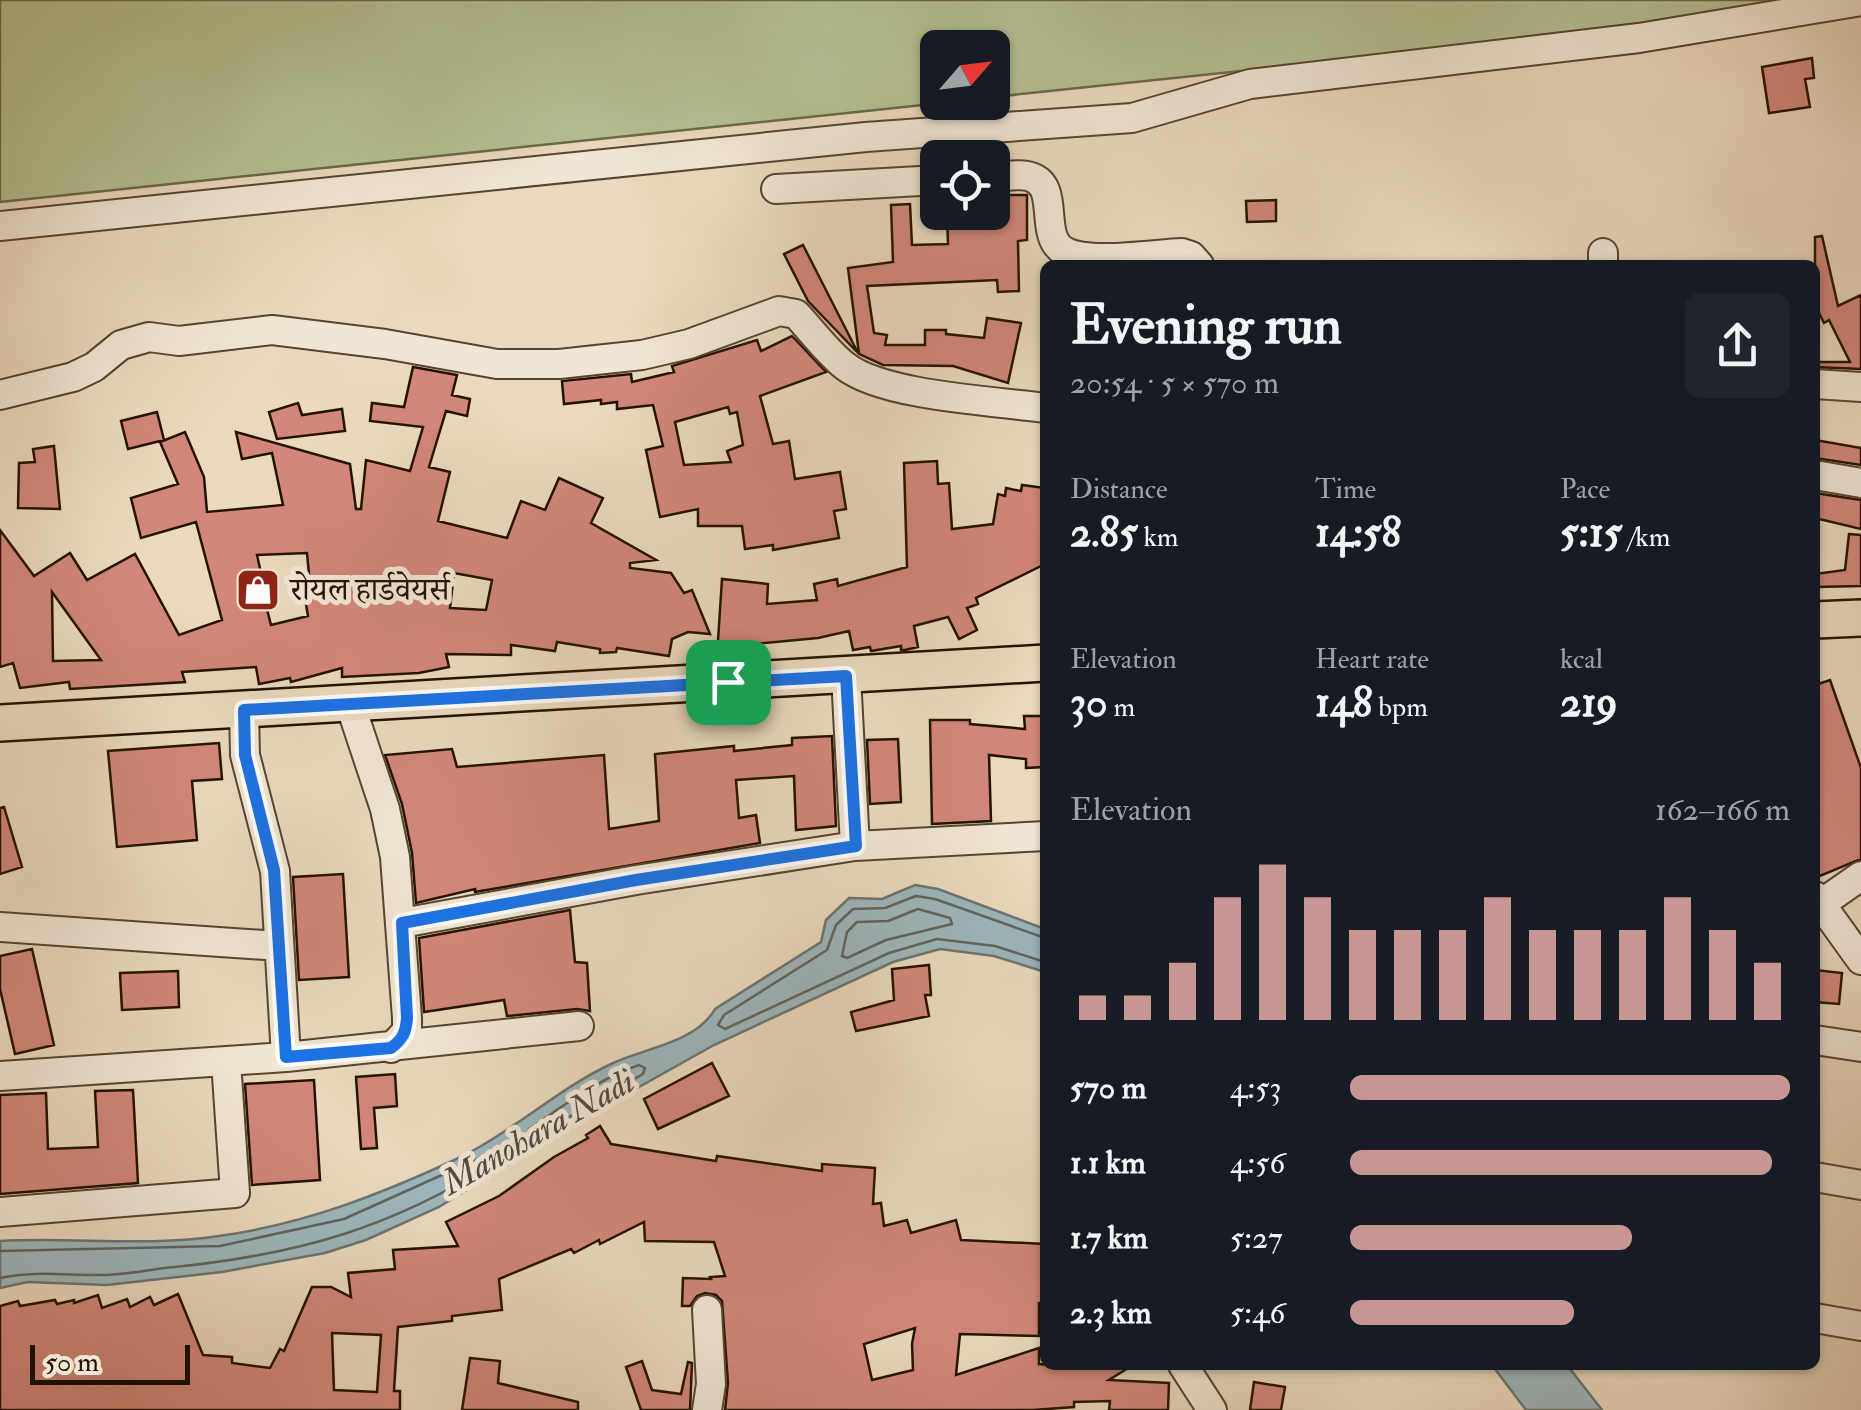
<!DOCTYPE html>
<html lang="en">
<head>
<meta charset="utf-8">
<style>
  body { margin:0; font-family:"IM FELL Double Pica","Noto Serif Devanagari",serif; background:#20242c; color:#f1f3f6; height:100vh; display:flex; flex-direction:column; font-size:38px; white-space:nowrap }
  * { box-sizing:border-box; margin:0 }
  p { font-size:32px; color:#9ea1a6 }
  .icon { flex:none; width:55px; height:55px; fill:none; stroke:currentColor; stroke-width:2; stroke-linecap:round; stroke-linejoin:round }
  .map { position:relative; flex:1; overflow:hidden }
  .side { position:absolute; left:1040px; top:260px; width:780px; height:1110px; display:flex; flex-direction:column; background:#171b24; border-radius:15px; box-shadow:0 2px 8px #0004 }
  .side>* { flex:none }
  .needle { width:65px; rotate:62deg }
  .controls { position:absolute; left:920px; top:30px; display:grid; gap:20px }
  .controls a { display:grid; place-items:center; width:90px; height:90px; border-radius:15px; background:#171b24; box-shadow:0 2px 8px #0004; font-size:50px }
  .scale { position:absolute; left:30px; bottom:25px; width:160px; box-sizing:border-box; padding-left:10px; border:5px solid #241200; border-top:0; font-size:28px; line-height:35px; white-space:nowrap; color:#241200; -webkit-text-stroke:8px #f1e6d5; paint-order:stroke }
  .pin { position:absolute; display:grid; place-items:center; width:85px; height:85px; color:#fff; margin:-42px; border-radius:20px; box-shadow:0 5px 15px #0006 }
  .round { display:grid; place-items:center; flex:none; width:105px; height:105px; border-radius:15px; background:#20242c }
  .head { display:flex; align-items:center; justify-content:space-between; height:170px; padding:0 30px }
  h1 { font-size:55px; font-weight:700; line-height:75px }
  .figures { display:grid; grid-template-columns:repeat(3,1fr); gap:15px; height:170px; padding:10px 30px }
  .figures div { display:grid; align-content:center }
  .figures b { font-size:42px; font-weight:700 }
  .figures small { font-size:28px; font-weight:400 }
  .figures p { font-size:28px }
  .chart { height:280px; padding:20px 30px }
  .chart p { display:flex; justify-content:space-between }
  .chart svg { width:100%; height:180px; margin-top:10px; stroke:#c59692; stroke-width:6 }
  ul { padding:0 30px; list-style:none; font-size:32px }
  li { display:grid; grid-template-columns:160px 120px 1fr; align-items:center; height:75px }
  li i { height:25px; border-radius:12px; background:#c59692 }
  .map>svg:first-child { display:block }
  .green { fill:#b5c093; stroke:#6c694a; stroke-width:2.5 }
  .water { fill:#9db7bd; stroke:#6d7571; stroke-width:2.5 }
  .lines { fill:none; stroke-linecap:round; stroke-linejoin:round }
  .shore { stroke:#60645e; stroke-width:2.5 }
  .building { fill:#d2877a; stroke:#241200; stroke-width:2.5; fill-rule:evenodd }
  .minor-casing { stroke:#564430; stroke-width:32 }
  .major-casing { stroke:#241200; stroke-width:40 }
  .minor { stroke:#f1e6d5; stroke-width:28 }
  .major { stroke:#ead9be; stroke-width:35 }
  .route-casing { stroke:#fff; stroke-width:20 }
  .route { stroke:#1a73e8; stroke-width:12 }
  .labels { text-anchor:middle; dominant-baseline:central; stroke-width:10; stroke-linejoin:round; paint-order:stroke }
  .poi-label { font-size:32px; fill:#241200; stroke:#f1e6d5; text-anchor:start }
  .water-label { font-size:35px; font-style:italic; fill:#4e4c42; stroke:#f1e6d5 }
</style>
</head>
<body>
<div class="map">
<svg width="1861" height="1410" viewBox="0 0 1861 1410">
  <rect width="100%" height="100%" fill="#ead9be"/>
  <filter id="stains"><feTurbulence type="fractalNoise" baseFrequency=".002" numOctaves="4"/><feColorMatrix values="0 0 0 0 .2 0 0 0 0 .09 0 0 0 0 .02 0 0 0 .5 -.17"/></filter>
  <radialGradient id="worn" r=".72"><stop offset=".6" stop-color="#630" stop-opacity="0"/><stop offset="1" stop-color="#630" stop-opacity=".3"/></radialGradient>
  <path class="green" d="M0 0H1861V6L993 97 992 48H938V102L942 103 0 202Z"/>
  <path class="water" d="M915 885 938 889 1045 929V972L994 956 940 949 893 962 714 1045 582 1119 439 1207 366 1240 325 1253 222 1272 107 1285 28 1282 0 1288V1241C73 1237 147 1247 219 1236 306 1224 384 1193 463 1156 515 1130 558 1089 611 1064 644 1048 696 1043 715 1009L821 942 826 920 849 898 882 899Z
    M1492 1365H1567L1602 1410H1526Z"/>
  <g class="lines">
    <path class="shore" d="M918 909 950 918 952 924 886 940 847 958 842 956 847 932 857 922 888 921Z
      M1045 938 935 899 916 896 885 908 853 909 836 925 827 950 724 1015 718 1025 725 1029 889 953 937 939 995 946 1045 962
      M639 1065 645 1068 643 1074 535 1137 528 1135 529 1129C565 1105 598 1079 639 1065Z
      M0 1251 220 1246 344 1219 493 1152 500 1155 498 1161C390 1228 301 1254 175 1267 152 1269 129 1274 106 1275 70 1276 36 1270 0 1278"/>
  </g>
  <path class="building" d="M1812 58 1814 78 1805 79 1810 107 1769 113 1762 67Z
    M1000 195H1027V240L1018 241 1019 291 998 292 997 280 867 286 874 333 887 335 885 345H925V330H946V334L984 338 987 318 1021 323 1008 383 953 366 883 365 859 354 848 268 893 262 891 205 910 204 912 245 948 244 947 212H992V199H1000Z
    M1276 200V221L1247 222 1246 201Z
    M1822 236 1838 306 1861 295V369L1815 367V362H1850L1829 320 1824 323 1815 305V237Z
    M803 245 858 353 808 301 784 254Z
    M792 336 826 372 760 396 773 444 789 441 795 479 840 472 846 509 834 511 839 538 773 550V545L745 549 742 526H698V509L660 517 646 450 663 446 653 405 617 409V402L601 404V400L564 404 562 381 631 374 632 382 674 372 672 366 757 340 761 351ZM728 407 730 414 737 412 743 445 727 451 731 462 684 465 675 422Z
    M413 367 457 375 452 395 470 399 467 416 446 411 429 467 450 472 438 521 507 538 521 501 545 510 559 478 603 498 591 523 656 560 630 563V568L671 573 684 593 692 590 710 634 688 632 672 639 669 656 617 648 616 652 600 653V649L557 642 555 651 511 645V655L446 654 449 667 419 673 342 677V668L291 682 290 678 259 684 256 667 182 672 185 682 70 689 69 682 20 688 13 663 0 667V530L34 576 70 553 87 580 135 554 179 635 222 620 196 522 141 538 131 498 178 484 160 442 185 432 204 477 207 512 283 505 272 453 242 459 236 432 350 464 356 509H361L366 460 410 471 423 427 370 421 372 403 404 407ZM307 553 310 585 303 587 308 616 271 625 258 574 261 573 257 555ZM454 573 492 580 486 610 450 608ZM52 592 101 660 53 661Z
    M298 403 302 415 342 409 345 431 277 439 269 412Z
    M157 412 164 440 128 449 121 421Z
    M1815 440 1861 448V465L1815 458Z
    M54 446 60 509 18 508 19 463 35 462 33 449Z
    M937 461 938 484 949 483 952 529 993 524 998 494 1005 496 1006 488 1021 491 1022 485 1045 488V564L976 598 978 604 967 608 977 630 959 639 948 617 914 626 918 647 905 650H901V646L871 651 870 647 853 650 849 631 818 638 742 645V657L717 656 722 579 768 584 767 604 817 600 814 584 837 579 838 586 907 567 904 463Z
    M1815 493 1861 500V529L1815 518Z
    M1849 534 1861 535V586L1815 587V574L1845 570Z
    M1830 680 1861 768V859L1815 878V685Z
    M1024 716H1045V767L1026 768V759L989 755 991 821 932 824 930 720H970V724L1025 729Z
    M832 736 836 826 796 830 794 776 736 780 739 818 756 815 760 843 475 892V889L416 903 412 853 402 804 385 755 452 749 457 767 604 755 609 829 659 821 655 754 734 746V751L792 745V738Z
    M898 739 901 802 870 804 867 740Z
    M219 743 222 779 192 781 197 840 117 847 108 751Z
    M4 807 22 867 0 874V808Z
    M343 874 349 977 299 980 293 877Z
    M570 910 575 962 587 963 590 1011 577 1009 507 1016 504 1000 424 1012 419 938Z
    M32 949 54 1045 15 1054 0 989V956Z
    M929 965 931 995H925L929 1016 856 1031 851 1012 894 1000 892 969Z
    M1815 970 1842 973 1839 1004 1815 1002Z
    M178 971 179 1007 122 1010 120 973Z
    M712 1063 729 1096 658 1129 644 1099Z
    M395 1074 397 1106 374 1108 377 1148 361 1149 356 1077Z
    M314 1080 320 1180 252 1185 245 1084Z
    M133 1090 138 1183 0 1194V1095L46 1093 48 1149 98 1147 95 1091Z
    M600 1126 611 1144 716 1161 717 1156 822 1171V1164L875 1168 873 1204 881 1203 884 1226 907 1220 911 1233 956 1220 961 1240 1045 1244V1303H1039V1336L960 1334 956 1375 1039 1348V1364L1079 1367 1133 1365 1109 1380 1169 1383 1168 1410H1109L1110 1401 1074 1402V1407L1033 1410H725L728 1383 722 1301 716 1295 705 1293 697 1296 690 1306H682L683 1278 711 1279 710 1277 725 1276 714 1242 645 1241 644 1222 600 1244 599 1240 574 1253 571 1249 499 1279 502 1310 452 1316V1321L398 1327 394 1391H400V1410H0V1306L18 1301 20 1306 55 1300 57 1304 74 1300V1303L98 1295 102 1308 127 1299 130 1307 150 1297 154 1305 178 1294 203 1355 232 1357V1363L270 1368 280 1349 284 1351 312 1287H331L351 1297 348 1273 395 1269 393 1250 458 1246 446 1222 499 1196 554 1157 588 1138 586 1135ZM915 1328 912 1344 913 1370 872 1380 864 1344ZM332 1333 381 1335 377 1392 334 1390Z
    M470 1358 500 1361 498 1383 578 1402V1410H462Z
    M642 1361 652 1390 681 1394 688 1362 692 1363 690 1410H641L626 1367Z
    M1254 1382 1285 1387 1281 1410H1250Z"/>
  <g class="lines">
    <defs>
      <path id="minor" d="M992 177C1004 177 1021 173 1031 177 1061 187 1038 236 1064 251 1087 265 1154 254 1182 253L1191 256 1199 265
        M776 189 938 180
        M0 226 866 137 1132 118 1250 84 1639 38 1861 1
        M1603 265V253
        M1815 384 1861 387
        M0 395 73 377 94 367 121 345 149 337 179 341 272 330 385 344 497 364H559L642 355 689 344 779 311 796 314C812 331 827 352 845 366 883 396 995 401 1045 408
        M1815 475 1861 483
        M846 676 855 846
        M350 704 385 809 395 857 407 1018V1031L391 1048
        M244 710 245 755 275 871 286 1057 579 1026
        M1815 896 1861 960
        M1815 908 1861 876
        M402 923 636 880 855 846 1045 836
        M0 927 279 946
        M1815 1040 1861 1047
        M0 1076 286 1057
        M1815 1177 1861 1185
        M0 1212 235 1193 226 1061
        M1815 1318 1861 1326
        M1183 1365 1212 1410
        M707 1410 711 1384 707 1310"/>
      <path id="major" d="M1815 620 1861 618
        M0 723 1045 663"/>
    </defs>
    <use href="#minor" class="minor-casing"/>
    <use href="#major" class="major-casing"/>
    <use href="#minor" class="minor"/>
    <use href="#major" class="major"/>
  </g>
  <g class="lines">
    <defs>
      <path id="route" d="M846 676 856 846 636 880 402 923 407 1018C406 1032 403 1039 391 1048L286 1057 274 870 245 755 244 710Z"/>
    </defs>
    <use href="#route" class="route-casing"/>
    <use href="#route" class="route"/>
  </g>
  <defs>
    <symbol id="shop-square" viewBox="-11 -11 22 22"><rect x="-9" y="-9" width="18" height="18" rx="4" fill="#8f2418" stroke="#f1e6d5"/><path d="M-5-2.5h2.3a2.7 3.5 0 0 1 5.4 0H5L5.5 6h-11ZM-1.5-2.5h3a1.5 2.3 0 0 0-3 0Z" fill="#fff"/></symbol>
  </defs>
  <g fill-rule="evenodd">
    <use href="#shop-square" x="233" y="565" width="50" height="50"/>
  </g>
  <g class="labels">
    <g class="poi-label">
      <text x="290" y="590">रोयल हार्डवेयर्स</text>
    </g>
    <g class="water-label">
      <text transform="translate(538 1132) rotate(-30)">Manohara Nadi</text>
    </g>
  </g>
  <rect width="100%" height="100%" filter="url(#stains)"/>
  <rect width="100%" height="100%" fill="url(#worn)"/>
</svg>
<div class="controls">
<a><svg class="needle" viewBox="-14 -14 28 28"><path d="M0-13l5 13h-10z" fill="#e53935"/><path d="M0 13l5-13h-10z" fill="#9ea1a6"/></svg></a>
<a><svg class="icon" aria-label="locate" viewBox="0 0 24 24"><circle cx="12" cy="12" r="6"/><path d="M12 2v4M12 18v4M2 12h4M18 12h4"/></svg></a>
</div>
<div class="scale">50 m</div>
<div class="pin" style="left:728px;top:682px;background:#1e9e55"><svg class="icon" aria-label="arrive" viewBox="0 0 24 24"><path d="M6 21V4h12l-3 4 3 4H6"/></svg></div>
<section class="side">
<div class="head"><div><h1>Evening run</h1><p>20:54 · 5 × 570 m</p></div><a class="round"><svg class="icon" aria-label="share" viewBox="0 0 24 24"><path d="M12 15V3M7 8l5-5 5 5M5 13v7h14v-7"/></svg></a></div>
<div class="figures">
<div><p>Distance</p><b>2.85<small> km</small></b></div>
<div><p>Time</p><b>14:58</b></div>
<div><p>Pace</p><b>5:15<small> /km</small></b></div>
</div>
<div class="figures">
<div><p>Elevation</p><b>30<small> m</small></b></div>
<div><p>Heart rate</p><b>148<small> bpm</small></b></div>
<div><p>kcal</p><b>219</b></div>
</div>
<div class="chart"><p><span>Elevation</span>162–166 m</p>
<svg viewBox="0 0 160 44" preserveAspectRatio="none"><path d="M5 44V38M15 44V38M25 44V30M35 44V14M45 44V6M55 44V14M65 44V22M75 44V22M85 44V22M95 44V14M105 44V22M115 44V22M125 44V22M135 44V14M145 44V22M155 44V30"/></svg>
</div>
<ul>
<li><b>570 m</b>4:53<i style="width:100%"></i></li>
<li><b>1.1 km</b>4:56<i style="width:96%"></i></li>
<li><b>1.7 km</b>5:27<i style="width:64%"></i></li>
<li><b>2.3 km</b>5:46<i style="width:51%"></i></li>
</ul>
</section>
</div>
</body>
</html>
